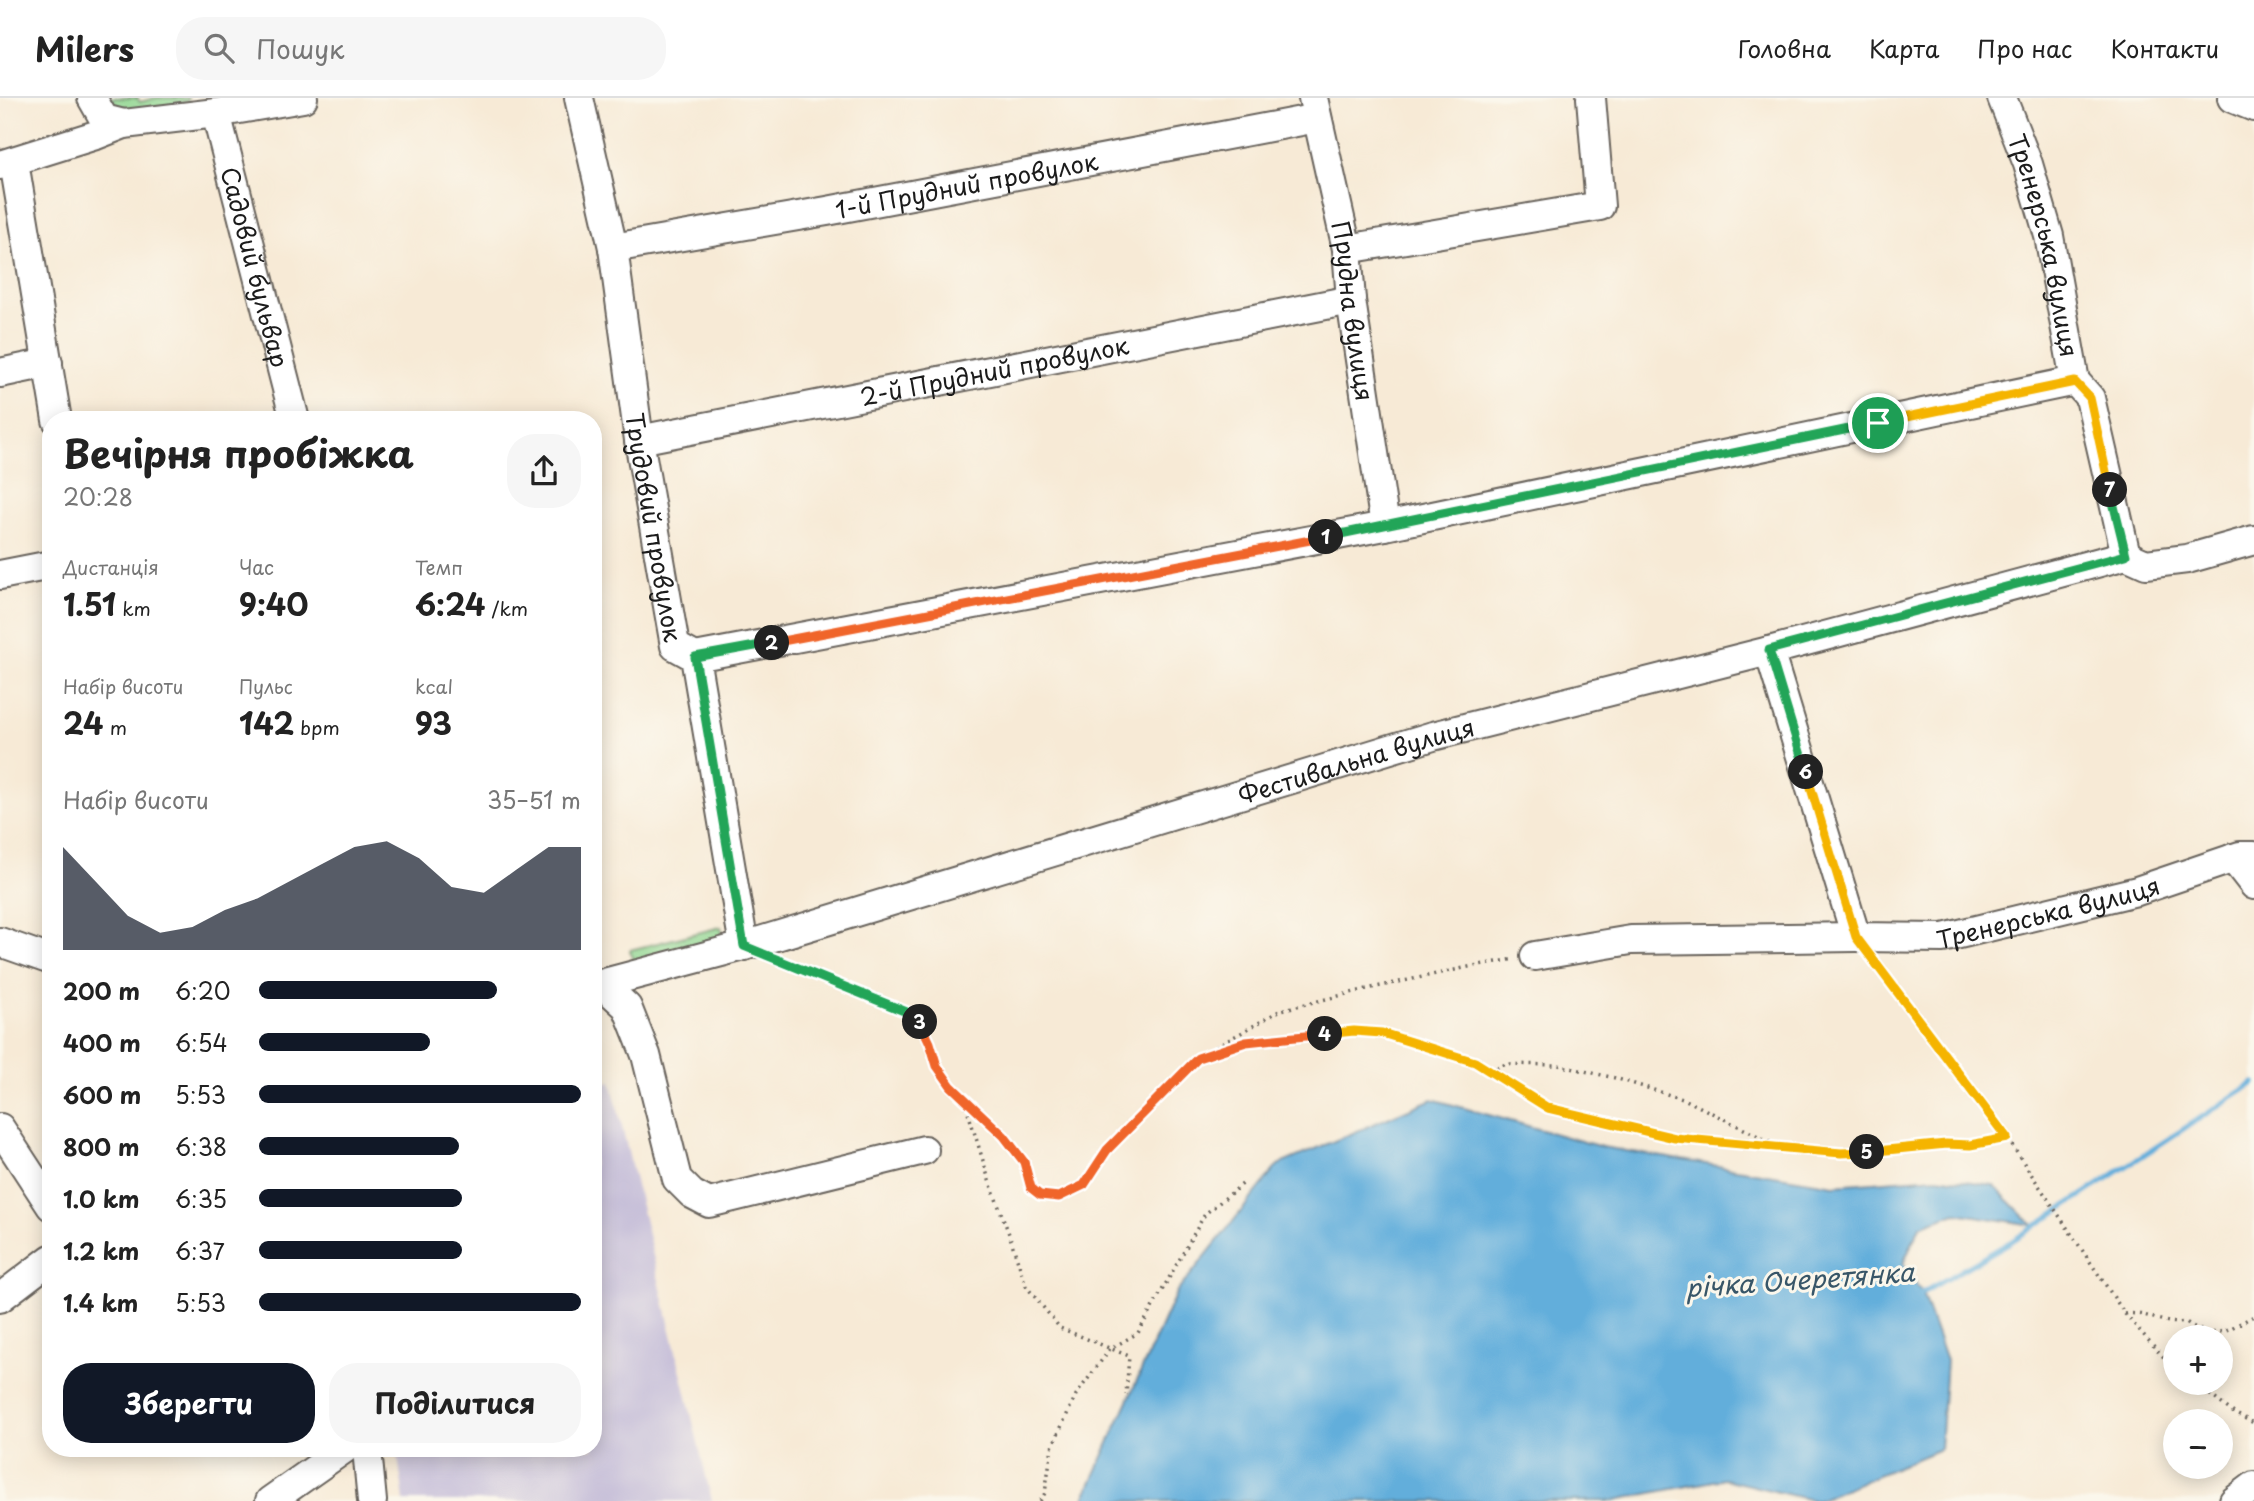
<!DOCTYPE html>
<html lang="uk">
<head>
<meta charset="utf-8">
<style>
  body { margin:0; font-family:"Playpen Sans",sans-serif; background:#f6f6f6; color:#222; height:100vh; display:flex; flex-direction:column; font-size:26px; white-space:nowrap }
  * { box-sizing:border-box; margin:0 }
  p { font-size:23px; color:#767676 }
  .icon { flex:none; width:38px; height:38px; fill:none; stroke:currentColor; stroke-width:2; stroke-linecap:round; stroke-linejoin:round }
  .map { position:relative; flex:1; overflow:hidden }
  .drawer { position:absolute; left:42px; top:313px; width:560px; height:1046px; display:flex; flex-direction:column; background:#fff; border-radius:28px; box-shadow:0 4px 18px #0003 }
  .drawer>* { flex:none }
  .buttons { position:absolute; left:2163px; top:1227px; display:grid; gap:14px }
  .buttons a { display:grid; place-items:center; width:70px; height:70px; border-radius:50%; background:#fff; box-shadow:0 4px 18px #0003; font-size:35px }
  .pin { position:absolute; display:grid; place-items:center; width:60px; height:60px; color:#fff; margin:-30px; border:4px solid #fff; border-radius:50%; box-shadow:0 2px 7px #0007 }
  .km { position:absolute; width:35px; height:35px; margin:-18px; border-radius:50%; background:#222; color:#fff; font-size:19px; line-height:35px; text-align:center }
  .round { display:grid; place-items:center; flex:none; width:74px; height:74px; border-radius:28px; background:#f6f6f6 }
  .head { display:flex; align-items:center; justify-content:space-between; height:119px; padding:0 21px }
  h1 { font-size:38px; font-weight:700; line-height:52px }
  .metrics { display:grid; grid-template-columns:repeat(3,1fr); gap:10px; height:119px; padding:7px 21px }
  .metrics div { display:grid; align-content:center }
  .metrics b { font-size:30px; font-weight:700 }
  .metrics small { font-size:19px; font-weight:400 }
  .metrics p { font-size:19px }
  .chart { height:196px; padding:14px 21px }
  .chart p { display:flex; justify-content:space-between }
  .chart svg { width:100%; height:126px; margin-top:7px; fill:#111827; opacity:.7 }
  .primary-button { display:flex; gap:14px; margin-top:auto; padding:14px 21px }
  .primary-button a { flex:1; height:80px; border-radius:28px; background:#111827; color:#fff; font-size:28px; font-weight:700; line-height:80px; text-align:center }
  .primary-button a+a { background:#f6f6f6; color:#222 }
  ul { padding:0 21px; list-style:none; font-size:23px }
  li { display:grid; grid-template-columns:112px 84px 1fr; align-items:center; height:52px }
  li i { height:18px; border-radius:9px; background:#111827 }
  header { display:flex; align-items:center; gap:42px; box-sizing:border-box; height:98px; padding:0 35px; background:#fff; border-bottom:2px solid #e0e0e0 }
  header strong { font-size:33px }
  nav { display:flex; gap:38px; margin-inline-start:auto; font-size:24px }
  .search { width:490px; height:63px; background:#f6f6f6; display:flex; align-items:center; gap:18px; box-sizing:border-box; padding:0 24px; border-radius:28px; color:#767676; font-size:26px }
  .map>svg:first-child { display:block }
  .industrial { fill:#c7c0d9 }
  .green { fill:#8fd690; stroke:#567956; stroke-width:2 }
  .water { fill:#62aedb; stroke:#3f657c; stroke-width:2 }
  .lines { fill:none; stroke-linecap:round; stroke-linejoin:round }
  .stream { stroke:#62aedb; stroke-width:5 }
  .minor-casing { stroke:#69645d; stroke-width:32 }
  .path { stroke:#69645d; stroke-width:3.5; stroke-dasharray:2 5; stroke-linecap:butt }
  .minor { stroke:#fff; stroke-width:28 }
  .split-1-casing { stroke:#fff; stroke-width:14 }
  .split-2-casing { stroke:#fff; stroke-width:14 }
  .split-3-casing { stroke:#fff; stroke-width:14 }
  .split-4-casing { stroke:#fff; stroke-width:14 }
  .split-5-casing { stroke:#fff; stroke-width:14 }
  .split-6-casing { stroke:#fff; stroke-width:14 }
  .split-7-casing { stroke:#fff; stroke-width:14 }
  .split-8-casing { stroke:#fff; stroke-width:14 }
  .split-1 { stroke:#22a559; stroke-width:9 }
  .split-2 { stroke:#f0652b; stroke-width:9 }
  .split-3 { stroke:#22a559; stroke-width:9 }
  .split-4 { stroke:#f0652b; stroke-width:9 }
  .split-5 { stroke:#f5b400; stroke-width:9 }
  .split-6 { stroke:#f5b400; stroke-width:9 }
  .split-7 { stroke:#22a559; stroke-width:9 }
  .split-8 { stroke:#f5b400; stroke-width:9 }
  .labels { text-anchor:middle; dominant-baseline:central; stroke-width:6; stroke-linejoin:round; paint-order:stroke }
  .street-label { font-size:24px; fill:#1c1c1c; stroke:#fbf7ec }
  .water-label { font-size:26px; font-style:italic; fill:#385668; stroke:#fbf7ec }
</style>
</head>
<body>
<header>
<strong>Milers</strong>
<div class="search"><svg class="icon" aria-label="search" viewBox="0 0 24 24"><circle cx="10" cy="10" r="6"/><path d="M15 15l6 6"/></svg>Пошук</div>
<nav><a>Головна</a><a>Карта</a><a>Про нас</a><a>Контакти</a></nav>
</header>
<div class="map">
<svg width="2254" height="1403" viewBox="0 0 2254 1403">
  <rect width="100%" height="100%" fill="#fbf7ec"/>
  <filter id="ink" filterUnits="userSpaceOnUse"><feTurbulence type="fractalNoise" baseFrequency=".0143" numOctaves="2"/><feDisplacementMap in="SourceGraphic" scale="14" xChannelSelector="R" yChannelSelector="G"/><feConvolveMatrix kernelMatrix="1 2 1 2 8 2 1 2 1" color-interpolation-filters="sRGB"/></filter>
  <filter id="wash" filterUnits="userSpaceOnUse"><feTurbulence type="fractalNoise" baseFrequency=".00686" numOctaves="4" result="noise"/><feDisplacementMap in="SourceGraphic" scale="28" xChannelSelector="R" yChannelSelector="G"/><feGaussianBlur stdDeviation="1.57" result="paint"/><feColorMatrix in="noise" values="0 0 0 0 0 0 0 0 0 0 0 0 0 0 0 0 0 1.4 0 .05"/><feComposite in="paint" operator="in"/></filter>
  <g filter="url(#wash)">
    <rect width="100%" height="100%" fill="#f7ead6"/>
    <path class="industrial" d="M611 983 712 1403H404L397 1351H593V988Z"/>
    <path class="green" d="M107 0H137L140 4 156 0H188V3L130 16Z
      M721 829 726 849 635 872 630 852Z"/>
    <path class="water" d="M1432 1001 1602 1049 1834 1087 1937 1079 1993 1087 2033 1127 1956 1115 1920 1128 1903 1166 1922 1195 1946 1263 1940 1351 1816 1403 1724 1381 1610 1403H1083L1176 1195 1278 1067Z"/>
    <g class="lines">
      <path class="stream" d="M1915 1195H1922L2012 1143 2254 985"/>
    </g>
  </g>
  <g filter="url(#ink)">
    <g class="lines">
      <defs>
        <g id="minor">
          <path d="M92 0 104 21 124 26"/>
          <path id="s1" d="M579 0 613 150 639 342 675 548 695 559 744 848"/>
          <path id="s2" d="M1313 0 1347 151 1351 202 1385 428"/>
          <path id="s3" d="M2002 0 2028 66 2049 138 2075 283 2090 300 2126 457"/>
          <path d="M2232 0 2254 9"/>
          <path id="s4" d="M216 15 295 322"/>
          <path d="M14 64 57 322"/>
          <path d="M0 67 96 37 124 26 216 15 303 0"/>
          <path id="s5" d="M613 150 827 113 1317 20"/>
          <path d="M1347 151 1600 108 1591 0"/>
          <path d="M0 275 48 265"/>
          <path id="s6" d="M639 342 1351 202"/>
          <path d="M2126 457 2146 466 2187 461 2254 442"/>
          <path d="M0 477 51 467"/>
          <path id="s7" d="M1769 553 1856 839 1943 840 2137 793 2240 758H2254"/>
          <path d="M695 559 1385 428 2075 283"/>
          <path d="M2233 760 2254 787"/>
          <path d="M0 844 51 862"/>
          <path d="M1535 858 1631 842 1856 839"/>
          <path d="M602 886 627 909 646 957 677 1081 692 1096 709 1105 924 1052"/>
          <path id="s8" d="M593 888 744 848 1433 638 1769 553 2126 457"/>
          <path d="M0 1030 51 1108"/>
          <path d="M0 1200 51 1161"/>
          <path d="M367 1351 372 1403"/>
          <path d="M270 1403 344 1351"/>
          <path d="M2234 1403 2254 1388"/>
        </g>
      </defs>
      <use href="#minor" class="minor-casing"/>
      <path class="path" d="M779 862 914 917 922 928 937 968 951 988 1004 1038 1024 1064 1031 1090 1040 1097 1059 1099 1084 1087 1107 1052 1198 960 1246 944 1354 933 1383 935 1475 964 1548 1010 1675 1040 1841 1055 1946 1046 1970 1047 2007 1040
        M1874 862 2007 1040 2125 1216 2175 1272
        M1204 956 1281 912 1367 891 1473 868 1515 861
        M1490 973 1506 966 1558 967 1615 980 1686 1002 1776 1047
        M964 1001 989 1082 1009 1136 1026 1188 1060 1230 1129 1258 1126 1297
        M2125 1216C2148 1213 2162 1228 2186 1224 2215 1244 2226 1232 2254 1218
        M2193 1284 2234 1315 2254 1325
        M1040 1403 1045 1395 1052 1349 1076 1297 1110 1251 1138 1235 1205 1116 1245 1084"/>
      <use href="#minor" class="minor"/>
    </g>
  </g>
  <g class="lines" filter="url(#ink)">
    <defs>
      <path id="split-1" d="M1326 439 1878 325"/>
      <path id="split-2" d="M772 545 1326 439"/>
      <path id="split-3" d="M772 545 695 559 744 848 914 917 920 924"/>
      <path id="split-4" d="M920 924 930 945 937 968 951 988 1004 1038 1024 1064 1031 1090 1040 1097 1059 1099 1084 1087 1107 1052 1198 960 1246 944 1325 936"/>
      <path id="split-5" d="M1325 936 1354 933 1382 935 1475 964 1548 1010 1675 1040 1841 1055 1867 1054"/>
      <path id="split-6" d="M1806 674 1856 839 2007 1040 1970 1047 1946 1046 1867 1054"/>
      <path id="split-7" d="M1806 674 1769 552 2126 457 2110 392"/>
      <path id="split-8" d="M1878 325 2075 284 2090 300 2110 392"/>
    </defs>
    <use href="#split-1" class="split-1-casing"/>
    <use href="#split-2" class="split-2-casing"/>
    <use href="#split-3" class="split-3-casing"/>
    <use href="#split-4" class="split-4-casing"/>
    <use href="#split-5" class="split-5-casing"/>
    <use href="#split-6" class="split-6-casing"/>
    <use href="#split-7" class="split-7-casing"/>
    <use href="#split-8" class="split-8-casing"/>
    <use href="#split-1" class="split-1"/>
    <use href="#split-2" class="split-2"/>
    <use href="#split-3" class="split-3"/>
    <use href="#split-4" class="split-4"/>
    <use href="#split-5" class="split-5"/>
    <use href="#split-6" class="split-6"/>
    <use href="#split-7" class="split-7"/>
    <use href="#split-8" class="split-8"/>
  </g>
  <g class="labels">
    <g class="street-label">
      <text stroke="none"><textPath href="#s5" startOffset="359">1-й Прудний провулок</textPath></text>
      <text stroke="none"><textPath href="#s3" startOffset="154">Тренерська вулиця</textPath></text>
      <text stroke="none"><textPath href="#s4" startOffset="159">Садовий бульвар</textPath></text>
      <text stroke="none"><textPath href="#s2" startOffset="217">Прудна вулиця</textPath></text>
      <text stroke="none"><textPath href="#s6" startOffset="362">2-й Прудний провулок</textPath></text>
      <text stroke="none"><textPath href="#s1" startOffset="436">Трудовий провулок</textPath></text>
      <text stroke="none"><textPath href="#s8" startOffset="796">Фестивальна вулиця</textPath></text>
      <text stroke="none"><textPath href="#s7" startOffset="494">Тренерська вулиця</textPath></text>
    </g>
    <g class="water-label">
      <text transform="translate(1800 1181) rotate(-4)">річка Очеретянка</text>
    </g>
  </g>
</svg>
<div class="buttons">
<a>+</a>
<a>−</a>
</div>
<div class="pin" style="left:1878px;top:325px;background:#1e9e55"><svg class="icon" aria-label="arrive" viewBox="0 0 24 24"><path d="M6 21V4h12l-3 4 3 4H6"/></svg></div>
<b class="km" style="left:1326px;top:439px">1</b>
<b class="km" style="left:772px;top:545px">2</b>
<b class="km" style="left:920px;top:924px">3</b>
<b class="km" style="left:1325px;top:936px">4</b>
<b class="km" style="left:1867px;top:1054px">5</b>
<b class="km" style="left:1806px;top:674px">6</b>
<b class="km" style="left:2110px;top:392px">7</b>
<section class="drawer">
<div class="head"><div><h1>Вечірня пробіжка</h1><p>20:28</p></div><a class="round"><svg class="icon" aria-label="share" viewBox="0 0 24 24"><path d="M12 15V3M7 8l5-5 5 5M5 13v7h14v-7"/></svg></a></div>
<div class="metrics">
<div><p>Дистанція</p><b>1.51<small> km</small></b></div>
<div><p>Час</p><b>9:40</b></div>
<div><p>Темп</p><b>6:24<small> /km</small></b></div>
</div>
<div class="metrics">
<div><p>Набір висоти</p><b>24<small> m</small></b></div>
<div><p>Пульс</p><b>142<small> bpm</small></b></div>
<div><p>kcal</p><b>93</b></div>
</div>
<div class="chart"><p><span>Набір висоти</span>35–51 m</p>
<svg viewBox="0 0 160 44" preserveAspectRatio="none"><path d="M0 44V8L10 20L20 32L30 38L40 36L50 30L60 26L70 20L80 14L90 8L100 6L110 12L120 22L130 24L140 16L150 8L160 8V44z"/></svg>
</div>
<ul>
<li><b>200 m</b>6:20<i style="width:74%"></i></li>
<li><b>400 m</b>6:54<i style="width:53%"></i></li>
<li><b>600 m</b>5:53<i style="width:100%"></i></li>
<li><b>800 m</b>6:38<i style="width:62%"></i></li>
<li><b>1.0 km</b>6:35<i style="width:63%"></i></li>
<li><b>1.2 km</b>6:37<i style="width:63%"></i></li>
<li><b>1.4 km</b>5:53<i style="width:100%"></i></li>
</ul>
<div class="primary-button"><a>Зберегти</a><a>Поділитися</a></div>
</section>
</div>
</body>
</html>
